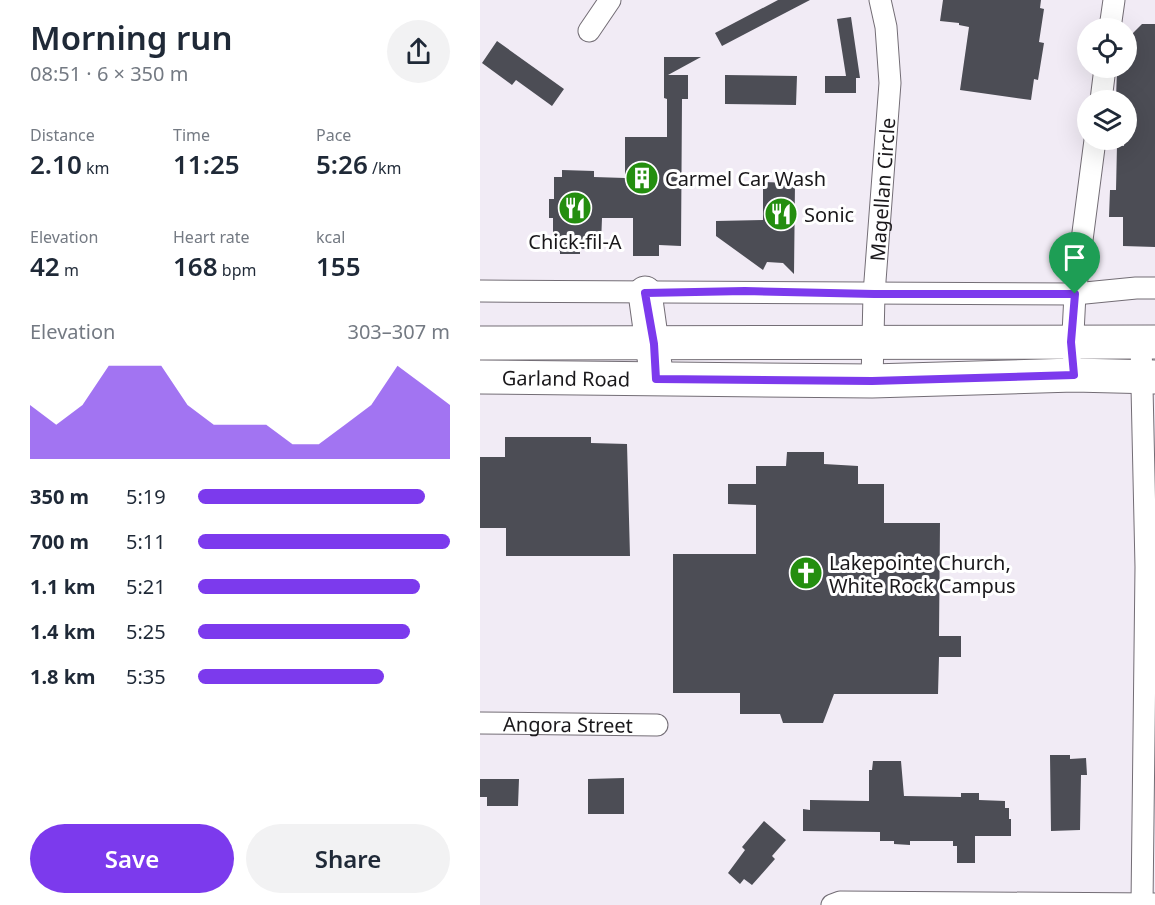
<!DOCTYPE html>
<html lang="en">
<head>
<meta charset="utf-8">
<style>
  body { margin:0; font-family:"Noto Sans",sans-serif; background:#f2f2f3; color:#1f2937; height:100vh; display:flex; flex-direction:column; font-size:22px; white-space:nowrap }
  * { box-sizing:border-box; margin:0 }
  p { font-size:20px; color:#747a83 }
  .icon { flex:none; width:33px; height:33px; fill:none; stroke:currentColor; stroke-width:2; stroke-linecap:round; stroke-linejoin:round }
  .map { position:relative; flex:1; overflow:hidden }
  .sheet { display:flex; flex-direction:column; background:#fff; width:480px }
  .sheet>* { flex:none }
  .tools { position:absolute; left:597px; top:18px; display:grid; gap:12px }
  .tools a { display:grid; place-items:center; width:60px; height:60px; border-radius:50%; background:#fff; box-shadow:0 6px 24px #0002; font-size:30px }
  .pin { position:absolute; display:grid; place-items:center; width:51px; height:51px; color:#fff; margin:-62px -26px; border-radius:50% 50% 50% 0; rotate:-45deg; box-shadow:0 0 6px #0007 }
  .pin .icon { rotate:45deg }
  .round { display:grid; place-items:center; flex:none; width:63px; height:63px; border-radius:32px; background:#f2f2f3 }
  .summary { display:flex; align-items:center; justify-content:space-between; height:102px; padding:0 30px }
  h1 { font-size:33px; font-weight:600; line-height:45px }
  .stats { display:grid; grid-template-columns:repeat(3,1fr); gap:9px; height:102px; padding:6px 30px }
  .stats div { display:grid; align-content:center }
  .stats b { font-size:26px; font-weight:600 }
  .stats small { font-size:16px; font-weight:400 }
  .stats p { font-size:16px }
  .chart { height:168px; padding:12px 30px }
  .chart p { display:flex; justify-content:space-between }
  .chart svg { width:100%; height:108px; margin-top:6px; fill:#7c3aed; opacity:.7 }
  .button { display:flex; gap:12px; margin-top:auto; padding:12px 30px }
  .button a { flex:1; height:69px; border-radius:36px; background:#7c3aed; color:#fff; font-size:24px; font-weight:600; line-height:69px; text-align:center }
  .button a+a { background:#f2f2f3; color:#1f2937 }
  ul { padding:0 30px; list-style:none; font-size:20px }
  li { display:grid; grid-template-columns:96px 72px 1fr; align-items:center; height:45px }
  li i { height:15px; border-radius:8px; background:#7c3aed }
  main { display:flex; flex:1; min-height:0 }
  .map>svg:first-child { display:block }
  .building { fill:#4c4d55 }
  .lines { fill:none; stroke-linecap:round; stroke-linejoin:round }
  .minor-casing { stroke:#736d75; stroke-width:23 }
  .primary-casing { stroke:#736d75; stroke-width:35 }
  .minor { stroke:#fff; stroke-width:21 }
  .primary { stroke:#fff; stroke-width:33 }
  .route-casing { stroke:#fff; stroke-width:12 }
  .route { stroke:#7c3aed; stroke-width:8 }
  .labels { text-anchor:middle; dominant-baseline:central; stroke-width:6; stroke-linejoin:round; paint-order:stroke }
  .poi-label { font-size:20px; fill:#1a181b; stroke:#fff; text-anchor:start }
  .street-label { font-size:20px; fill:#1a181b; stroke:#fff }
</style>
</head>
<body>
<main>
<section class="sheet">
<div class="summary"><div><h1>Morning run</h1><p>08:51 · 6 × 350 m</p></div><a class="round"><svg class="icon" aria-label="share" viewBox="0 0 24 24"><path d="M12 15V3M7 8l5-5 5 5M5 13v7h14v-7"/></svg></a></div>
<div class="stats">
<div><p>Distance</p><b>2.10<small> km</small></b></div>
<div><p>Time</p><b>11:25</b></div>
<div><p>Pace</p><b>5:26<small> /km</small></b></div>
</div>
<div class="stats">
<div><p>Elevation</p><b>42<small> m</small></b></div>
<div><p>Heart rate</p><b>168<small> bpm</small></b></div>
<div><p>kcal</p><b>155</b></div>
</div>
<div class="chart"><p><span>Elevation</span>303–307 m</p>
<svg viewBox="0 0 160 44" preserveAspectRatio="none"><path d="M0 44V22L10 30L20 22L30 6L40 6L50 6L60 22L70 30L80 30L90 30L100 38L110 38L120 30L130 22L140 6L150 14L160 22V44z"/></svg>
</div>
<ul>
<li><b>350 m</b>5:19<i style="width:90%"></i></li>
<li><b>700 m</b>5:11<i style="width:100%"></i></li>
<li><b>1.1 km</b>5:21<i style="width:88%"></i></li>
<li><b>1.4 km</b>5:25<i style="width:84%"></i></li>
<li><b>1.8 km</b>5:35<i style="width:74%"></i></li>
</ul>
<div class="button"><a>Save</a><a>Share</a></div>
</section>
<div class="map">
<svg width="675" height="905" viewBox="0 0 675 905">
  <rect width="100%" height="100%" fill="#f1ebf5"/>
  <path class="building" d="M298 0H330L242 46 235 33Z
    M463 0H561L560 8 564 9 559 42 564 43 558 80 554 79 551 100 480 90 489 27 479 25V23L460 21Z
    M371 17 380 78H376V93H345V76H366L357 19Z
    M662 24H675V247L643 246V217H629L630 190H636L637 145 644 146V140H646V100H636L637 68H646V40Z
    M17 41 84 89 72 106 36 80 32 85 2 63Z
    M184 57H221L188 75H208V99H202L201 246 179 245V256H153V218H122L121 244H106V249H100V254H80V251L73 250V218H69V199H74V177H82V170L114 171V177L145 178V137H187V99L184 98Z
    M245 75 317 76 316 105 245 104Z
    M283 182 315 183 314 274 303 263 287 262 283 270 236 236V221L283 220Z
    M25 437H111V443L147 444 150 556H26V528H0V457H25Z
    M307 452H344V464L378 466V484H404V523H460L459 636H481V657H459L458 694H354L343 723H303L300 714H260V693H193V554H276V505L248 504V484H276V466H306Z
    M570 755H590V759L606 758 607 775H601L600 830 571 831Z
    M393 761H421L424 796 481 797V793H499V800L525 801V808H529V819H531V836H495V863H477V846H473V841H430V845L414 844V841H400V832L323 831V809L330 810V800L389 801V770H392Z
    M144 778V814H108V779Z
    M0 779H39L38 806H7V797H0Z
    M284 821 306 840 292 856 295 859 272 885 264 879 260 884 248 873 265 850 262 847Z"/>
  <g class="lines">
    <defs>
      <g id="minor">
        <path d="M630 28 634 0"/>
        <path d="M109 31 130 0"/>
        <path d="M621 100 625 68"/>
        <path d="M0 291 595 294 656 288H675"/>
        <path d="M661 342 666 567 662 904"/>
        <path d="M592 353 595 294 615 140"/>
        <path id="s1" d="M392 381 394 294 410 83 406 27 400 0"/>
        <path id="s2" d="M0 723 177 725"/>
        <path d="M352 905 360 902 675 904"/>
      </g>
      <g id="primary">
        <path d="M165 293 175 365"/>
        <path d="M0 343 675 342"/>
        <path id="s3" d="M0 377 392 381 594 375 675 377"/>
      </g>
    </defs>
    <use href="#minor" class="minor-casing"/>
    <use href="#primary" class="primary-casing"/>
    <use href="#minor" class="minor"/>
    <use href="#primary" class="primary"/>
  </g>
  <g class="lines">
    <defs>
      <path id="route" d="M265 291 394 294H595L591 342 594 375 392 381 176 379 174 344 165 293Z"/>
    </defs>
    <use href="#route" class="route-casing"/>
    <use href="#route" class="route"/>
  </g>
  <defs>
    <symbol id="building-disc" viewBox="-11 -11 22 22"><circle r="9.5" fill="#248e0f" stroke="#fff"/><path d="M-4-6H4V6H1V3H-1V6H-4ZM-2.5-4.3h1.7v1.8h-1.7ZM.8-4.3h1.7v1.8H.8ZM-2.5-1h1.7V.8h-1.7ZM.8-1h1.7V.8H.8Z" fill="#fff"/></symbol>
    <symbol id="restaurant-disc" viewBox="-11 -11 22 22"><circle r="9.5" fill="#248e0f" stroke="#fff"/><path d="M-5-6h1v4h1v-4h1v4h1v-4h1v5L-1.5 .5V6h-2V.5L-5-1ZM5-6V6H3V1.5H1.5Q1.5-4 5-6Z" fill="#fff"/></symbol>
    <symbol id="church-disc" viewBox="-11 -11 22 22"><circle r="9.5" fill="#248e0f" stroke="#fff"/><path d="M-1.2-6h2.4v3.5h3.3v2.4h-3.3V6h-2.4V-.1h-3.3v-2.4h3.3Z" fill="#fff"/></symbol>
  </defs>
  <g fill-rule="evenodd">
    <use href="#building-disc" x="143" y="159" width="38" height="38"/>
    <use href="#restaurant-disc" x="76" y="189" width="38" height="38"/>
    <use href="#restaurant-disc" x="282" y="195" width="38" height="38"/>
    <use href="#church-disc" x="307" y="554" width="38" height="38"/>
  </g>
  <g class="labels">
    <g class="poi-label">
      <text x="185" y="178">Carmel Car Wash</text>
      <text x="324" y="214">Sonic</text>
      <text x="95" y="241" text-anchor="middle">Chick-fil-A</text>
      <text x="349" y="562">Lakepointe Church,<tspan x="349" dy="23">White Rock Campus</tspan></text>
    </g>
    <g class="street-label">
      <text stroke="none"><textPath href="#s1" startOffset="192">Magellan Circle</textPath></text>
      <text stroke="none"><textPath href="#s3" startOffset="86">Garland Road</textPath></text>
      <text stroke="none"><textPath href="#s2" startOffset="88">Angora Street</textPath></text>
    </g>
  </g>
</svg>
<div class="tools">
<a><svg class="icon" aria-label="locate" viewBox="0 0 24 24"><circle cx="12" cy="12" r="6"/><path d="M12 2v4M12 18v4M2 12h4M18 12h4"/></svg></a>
<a><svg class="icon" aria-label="layers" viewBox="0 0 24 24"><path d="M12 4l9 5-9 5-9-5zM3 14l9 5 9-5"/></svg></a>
</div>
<div class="pin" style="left:595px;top:294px;background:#1e9e55"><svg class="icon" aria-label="arrive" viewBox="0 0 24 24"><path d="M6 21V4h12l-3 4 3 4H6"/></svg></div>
</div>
</main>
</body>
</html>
